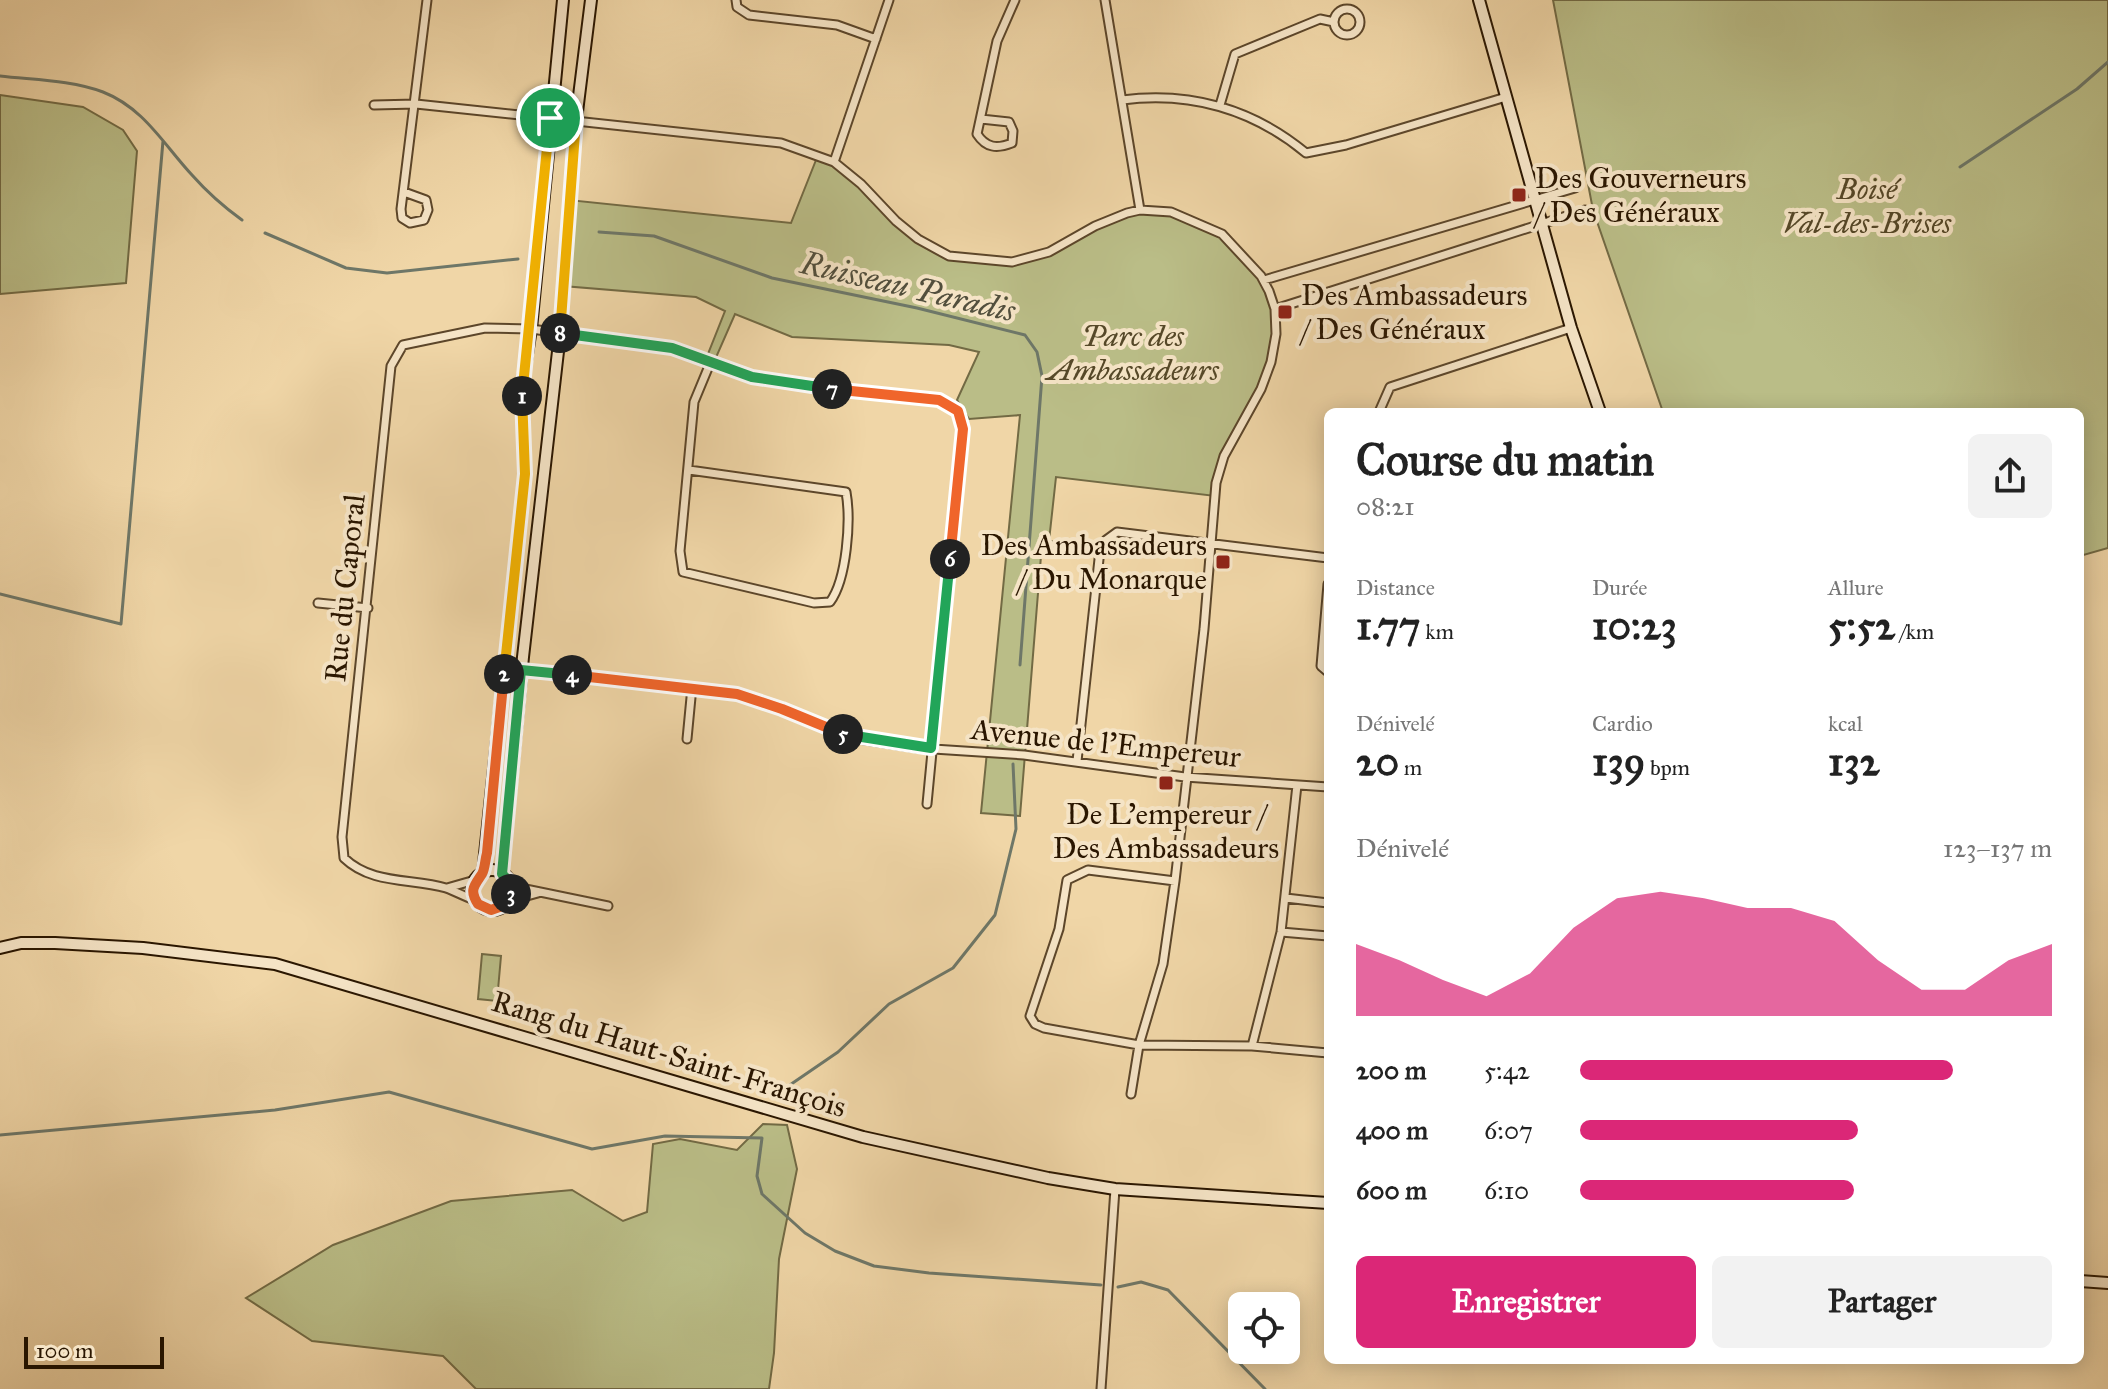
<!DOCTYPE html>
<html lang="fr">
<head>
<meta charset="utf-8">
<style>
  body { margin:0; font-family:"IM FELL Great Primer",serif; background:#f2f2f2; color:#222; height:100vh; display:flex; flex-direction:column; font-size:30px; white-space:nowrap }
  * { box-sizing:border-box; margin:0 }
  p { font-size:26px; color:#767676 }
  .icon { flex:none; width:44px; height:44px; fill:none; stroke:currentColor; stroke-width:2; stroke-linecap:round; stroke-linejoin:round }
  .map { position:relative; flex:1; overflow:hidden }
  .side { position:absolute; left:1324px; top:408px; width:760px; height:956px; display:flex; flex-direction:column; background:#fff; border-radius:12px; box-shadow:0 4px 20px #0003 }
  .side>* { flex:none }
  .tools { position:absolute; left:1228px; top:1292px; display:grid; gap:16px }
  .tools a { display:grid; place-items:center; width:72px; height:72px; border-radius:12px; background:#fff; box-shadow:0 4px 20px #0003; font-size:40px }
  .scale { position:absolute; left:24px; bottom:20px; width:140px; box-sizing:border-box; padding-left:8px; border:4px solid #2a1600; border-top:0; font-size:22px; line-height:28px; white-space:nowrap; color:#2a1600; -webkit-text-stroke:6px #f5e4c6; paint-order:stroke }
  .pin { position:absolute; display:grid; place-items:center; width:68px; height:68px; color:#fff; margin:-34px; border:4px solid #fff; border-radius:50%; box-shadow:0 2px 8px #0007 }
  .km { position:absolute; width:40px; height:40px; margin:-20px; border-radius:50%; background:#222; color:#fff; font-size:22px; line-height:40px; text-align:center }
  .round { display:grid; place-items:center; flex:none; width:84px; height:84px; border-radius:12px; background:#f2f2f2 }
  .headline { display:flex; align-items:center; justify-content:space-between; height:136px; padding:0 32px }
  h1 { font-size:44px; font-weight:700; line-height:60px }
  .stats { display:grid; grid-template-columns:repeat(3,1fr); gap:12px; height:136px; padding:8px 32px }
  .stats div { display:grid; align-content:center }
  .stats b { font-size:40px; font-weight:700 }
  .stats small { font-size:22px; font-weight:400 }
  .stats p { font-size:22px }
  .chart { height:224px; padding:16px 32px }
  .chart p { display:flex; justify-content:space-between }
  .chart svg { width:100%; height:144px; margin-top:8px; fill:#db2777; opacity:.7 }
  .cta { display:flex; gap:16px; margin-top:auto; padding:16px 32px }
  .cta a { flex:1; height:92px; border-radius:12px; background:#db2777; color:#fff; font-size:32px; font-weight:700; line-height:92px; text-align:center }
  .cta a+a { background:#f2f2f2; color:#222 }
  ul { padding:0 32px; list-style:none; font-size:26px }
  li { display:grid; grid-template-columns:128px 96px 1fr; align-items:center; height:60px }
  li i { height:20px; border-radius:10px; background:#db2777 }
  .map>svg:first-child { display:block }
  .green { fill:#babd87; stroke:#726a44; stroke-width:2 }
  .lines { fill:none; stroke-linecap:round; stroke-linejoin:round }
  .stream { stroke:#6e7768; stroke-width:3 }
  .street-casing { stroke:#5c462a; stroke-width:11 }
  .secondary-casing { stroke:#2a1600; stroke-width:14 }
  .street { stroke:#f5e4c6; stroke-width:7 }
  .secondary { stroke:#f5e4c6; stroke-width:10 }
  .split-1-casing { stroke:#fff; stroke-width:16 }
  .split-2-casing { stroke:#fff; stroke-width:16 }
  .split-3-casing { stroke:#fff; stroke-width:16 }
  .split-4-casing { stroke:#fff; stroke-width:16 }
  .split-5-casing { stroke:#fff; stroke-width:16 }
  .split-6-casing { stroke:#fff; stroke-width:16 }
  .split-7-casing { stroke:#fff; stroke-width:16 }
  .split-8-casing { stroke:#fff; stroke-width:16 }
  .split-9-casing { stroke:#fff; stroke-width:16 }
  .split-1 { stroke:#f5b400; stroke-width:10 }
  .split-2 { stroke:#f5b400; stroke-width:10 }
  .split-3 { stroke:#f0652b; stroke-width:10 }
  .split-4 { stroke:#22a559; stroke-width:10 }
  .split-5 { stroke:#f0652b; stroke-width:10 }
  .split-6 { stroke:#22a559; stroke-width:10 }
  .split-7 { stroke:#f0652b; stroke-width:10 }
  .split-8 { stroke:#22a559; stroke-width:10 }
  .split-9 { stroke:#f5b400; stroke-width:10 }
  .poi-dot { fill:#8f2418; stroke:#f5e4c6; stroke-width:3 }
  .labels { text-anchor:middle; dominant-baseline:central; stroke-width:8; stroke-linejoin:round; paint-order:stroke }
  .poi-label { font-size:30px; fill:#2a1600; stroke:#f5e4c6; text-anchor:start }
  .park-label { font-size:30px; font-style:italic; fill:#554828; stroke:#f5e4c6 }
  .street-label { font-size:30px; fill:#2a1600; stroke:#f5e4c6 }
  .water-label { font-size:32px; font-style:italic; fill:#524f3d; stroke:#f5e4c6 }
</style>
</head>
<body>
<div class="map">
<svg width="2108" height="1389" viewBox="0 0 2108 1389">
  <rect width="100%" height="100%" fill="#f0d6a7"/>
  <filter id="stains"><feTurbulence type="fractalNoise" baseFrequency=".0025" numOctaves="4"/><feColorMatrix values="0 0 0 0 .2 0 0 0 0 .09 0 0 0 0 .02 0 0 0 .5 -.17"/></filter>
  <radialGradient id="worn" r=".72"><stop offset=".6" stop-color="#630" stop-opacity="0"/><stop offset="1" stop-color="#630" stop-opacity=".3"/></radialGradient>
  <path class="green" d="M1553 0H2108V548L2080 556V412H1663L1593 210Z
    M0 95 83 107 123 130 137 151 126 283 0 294Z
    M818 155 834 162 896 221 949 256 1012 262 1051 251 1127 213 1171 212 1222 234 1264 280 1275 309 1271 362 1235 434 1215 496 1056 477 1049 541 1096 546 1095 553 1049 548 1041 556 1020 816 981 813 1020 415 969 419 957 400 979 352 949 345 792 337 735 314 714 362 706 359 725 311 696 297 563 286 569 200 791 223Z
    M482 954 501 956 497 1001 478 999Z
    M763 1124 787 1125 797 1169 779 1259 774 1353 769 1389H476L443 1356 312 1341 246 1298 333 1245 451 1201 572 1190 623 1221 647 1212 653 1144 680 1139 737 1150Z"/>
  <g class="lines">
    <path class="stream" d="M0 76C34 80 71 80 103 92 144 108 164 145 192 175 207 192 224 207 242 220
      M1960 167 2077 89 2108 62
      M599 232 654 236 772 278 917 308 1025 335 1037 352 1042 376 1020 665
      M265 233 346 268 387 273 518 259
      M0 594 121 624 163 141
      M784 1089 838 1052 889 1004 953 968 995 915 1016 829 1013 764
      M0 1135 275 1110 389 1092 592 1149 665 1136 762 1138 757 1176 762 1194 805 1233 835 1251 874 1266 929 1273 1101 1285
      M1118 1287 1141 1282 1168 1290 1265 1389"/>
    <defs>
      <path id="street" d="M736 0 737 7 749 15 837 25 876 39
        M1105 0 1140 210
        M1334 22a13 13 0 1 1 26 0a13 13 0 1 1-26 0Z
        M1122 100C1190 91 1253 109 1306 153L1346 145 1506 97
        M374 105 416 104 781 143 834 162 861 184 896 221 918 239 949 256 1012 262 1049 252 1095 226 1127 213 1140 210 1171 212 1222 234 1261 276 1269 291 1275 309 1276 334 1271 362 1261 389 1224 456 1216 483 1204 629 1175 881 1163 964 1139 1045 1131 1094
        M1220 105 1235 54 1320 19 1334 22
        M981 119 1009 122 1013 131 1012 143C997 149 986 148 977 134L997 41 1015 0
        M834 162 889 0
        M404 192 426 200 428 210 424 220 410 223 402 218 401 209 427 0
        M1264 280 1575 188
        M1275 309 1585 210
        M1379 412 1390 387 1571 328
        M689 470 846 492C851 520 847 579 830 602L814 603 683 572 680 551 694 402 711 361
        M1328 584 1321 666 1328 672
        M318 603 368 608
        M505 668 737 694 782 709 852 738 918 748 1024 755 1185 777 1328 787
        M687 739 692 687
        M1077 761 1100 550 1106 540 1117 532 1328 558
        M1175 881 1088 870 1067 880 1059 929 1030 1016 1035 1024 1044 1028 1139 1045 1252 1046 1328 1053
        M511 886 608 906
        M447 888 475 880
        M1286 898 1328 903
        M475 900C465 897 455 891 446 888 412 878 372 885 344 858L342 837 391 366 403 345 485 328 531 329 672 348 752 377 939 400 958 411 963 429 927 804
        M509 901 538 893
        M1281 932 1328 936
        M1252 1046 1281 932 1297 785
        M1101 1389 1115 1189"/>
      <path id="secondary" d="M1479 0 1571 328 1600 412
        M472 890a20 20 0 1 1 40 0a20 20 0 1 1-40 0Z
        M483 873 525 474 522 386 531 329 563 0
        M502 874 523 657 560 334 576 120 591 0
        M0 948 21 943H55L143 948 275 964 863 1137 1048 1178 1115 1189 1328 1203
        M2080 1281 2108 1283"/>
    </defs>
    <use href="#street" class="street-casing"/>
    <use href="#secondary" class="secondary-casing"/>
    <use href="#street" class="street"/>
    <use href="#secondary" class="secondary"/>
  </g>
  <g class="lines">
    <defs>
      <path id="split-1" d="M522 396 550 118"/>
      <path id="split-2" d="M504 674 525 474 522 396"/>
      <path id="split-3" d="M504 674 487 853C485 860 485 869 482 874 474 886 469 890 478 904L491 910 505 905 511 894"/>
      <path id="split-4" d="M511 894 509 881 502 874 521 670 572 675"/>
      <path id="split-5" d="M572 675 737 694 782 709 843 734"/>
      <path id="split-6" d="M843 734 931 748 950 559"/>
      <path id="split-7" d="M832 389 939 400 958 411 963 429 950 559"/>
      <path id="split-8" d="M560 333 672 348 752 377 832 389"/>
      <path id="split-9" d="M550 118 576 120 560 333"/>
    </defs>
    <use href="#split-1" class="split-1-casing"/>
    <use href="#split-2" class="split-2-casing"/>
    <use href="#split-3" class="split-3-casing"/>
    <use href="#split-4" class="split-4-casing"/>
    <use href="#split-5" class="split-5-casing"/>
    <use href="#split-6" class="split-6-casing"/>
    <use href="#split-7" class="split-7-casing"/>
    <use href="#split-8" class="split-8-casing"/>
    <use href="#split-9" class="split-9-casing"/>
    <use href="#split-1" class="split-1"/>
    <use href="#split-2" class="split-2"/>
    <use href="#split-3" class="split-3"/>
    <use href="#split-4" class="split-4"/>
    <use href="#split-5" class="split-5"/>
    <use href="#split-6" class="split-6"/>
    <use href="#split-7" class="split-7"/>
    <use href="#split-8" class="split-8"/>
    <use href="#split-9" class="split-9"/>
  </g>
  <g class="poi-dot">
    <rect x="1511" y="187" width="16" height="16" rx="4"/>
    <rect x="1277" y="304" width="16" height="16" rx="4"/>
    <rect x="1215" y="554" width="16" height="16" rx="4"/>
    <rect x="1158" y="775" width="16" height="16" rx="4"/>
  </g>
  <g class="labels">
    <g class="poi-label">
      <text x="1535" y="178">Des Gouverneurs<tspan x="1535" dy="34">/ Des Généraux</tspan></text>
      <text x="1301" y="295">Des Ambassadeurs<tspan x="1301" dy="34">/ Des Généraux</tspan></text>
      <text x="1207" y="545" text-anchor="end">Des Ambassadeurs<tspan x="1207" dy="34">/ Du Monarque</tspan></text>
      <text x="1166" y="814" text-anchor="middle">De L'empereur /<tspan x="1166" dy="34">Des Ambassadeurs</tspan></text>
    </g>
    <g class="park-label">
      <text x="1867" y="189">Boisé<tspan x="1867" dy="34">Val-des-Brises</tspan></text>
      <text x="1133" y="336">Parc des<tspan x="1133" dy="34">Ambassadeurs</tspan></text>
    </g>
    <g class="street-label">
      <text transform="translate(345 588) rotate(-84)">Rue du Caporal</text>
      <text transform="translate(1106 743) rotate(6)">Avenue de l'Empereur</text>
      <text transform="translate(669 1054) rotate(17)">Rang du Haut-Saint-François</text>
    </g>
    <g class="water-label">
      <text transform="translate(908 287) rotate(13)">Ruisseau Paradis</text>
    </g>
  </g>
  <rect width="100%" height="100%" filter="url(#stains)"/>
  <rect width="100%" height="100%" fill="url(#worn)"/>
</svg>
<div class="tools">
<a><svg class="icon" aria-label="locate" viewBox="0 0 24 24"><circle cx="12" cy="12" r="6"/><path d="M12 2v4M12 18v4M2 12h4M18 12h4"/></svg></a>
</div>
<div class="scale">100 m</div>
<div class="pin" style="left:550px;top:118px;background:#1e9e55"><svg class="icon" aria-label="arrive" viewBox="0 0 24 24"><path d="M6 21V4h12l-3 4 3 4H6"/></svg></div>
<b class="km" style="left:522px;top:396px">1</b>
<b class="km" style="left:504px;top:674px">2</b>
<b class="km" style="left:511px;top:894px">3</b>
<b class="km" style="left:572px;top:675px">4</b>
<b class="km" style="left:843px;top:734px">5</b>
<b class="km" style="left:950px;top:559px">6</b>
<b class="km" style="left:832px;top:389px">7</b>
<b class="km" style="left:560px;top:333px">8</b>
<section class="side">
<div class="headline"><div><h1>Course du matin</h1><p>08:21</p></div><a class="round"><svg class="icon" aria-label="share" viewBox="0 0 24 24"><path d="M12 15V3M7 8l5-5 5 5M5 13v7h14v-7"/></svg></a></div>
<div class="stats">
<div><p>Distance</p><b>1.77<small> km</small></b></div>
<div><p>Durée</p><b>10:23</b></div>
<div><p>Allure</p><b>5:52<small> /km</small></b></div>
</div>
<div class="stats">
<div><p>Dénivelé</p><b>20<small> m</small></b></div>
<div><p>Cardio</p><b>139<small> bpm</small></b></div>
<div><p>kcal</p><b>132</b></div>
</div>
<div class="chart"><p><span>Dénivelé</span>123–137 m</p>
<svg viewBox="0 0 160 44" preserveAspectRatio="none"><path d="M0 44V22L10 27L20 33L30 38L40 31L50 17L60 8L70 6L80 8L90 11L100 11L110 15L120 27L130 36L140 36L150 27L160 22V44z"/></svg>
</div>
<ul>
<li><b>200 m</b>5:42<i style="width:79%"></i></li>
<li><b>400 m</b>6:07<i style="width:59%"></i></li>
<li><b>600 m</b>6:10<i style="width:58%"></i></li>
</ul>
<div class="cta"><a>Enregistrer</a><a>Partager</a></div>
</section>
</div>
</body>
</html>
